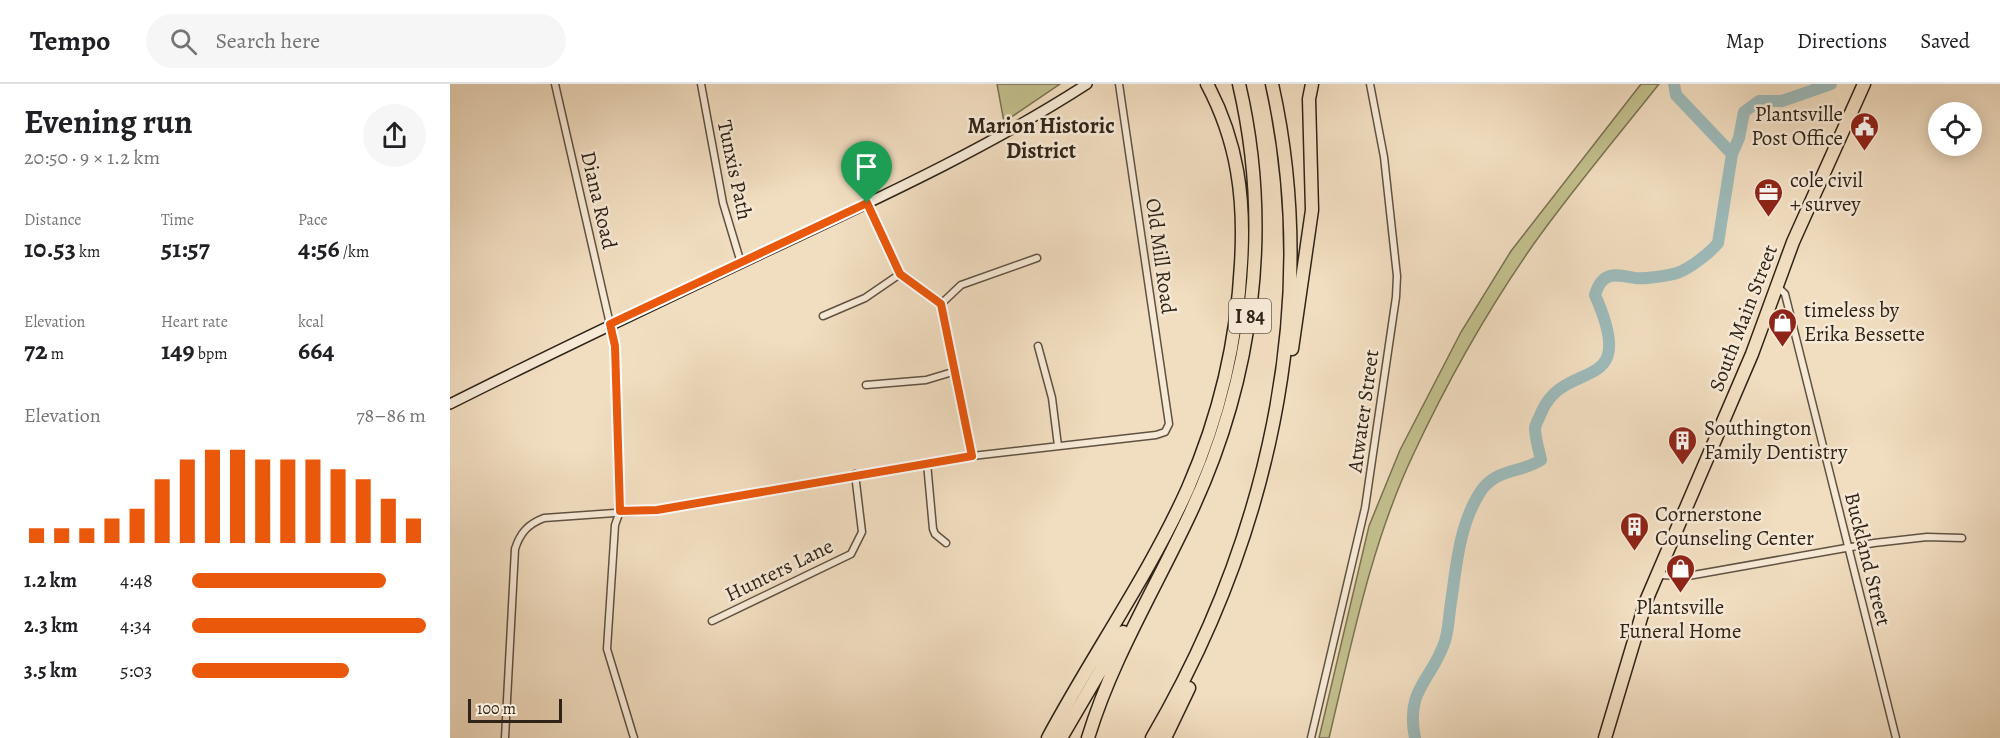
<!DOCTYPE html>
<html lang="en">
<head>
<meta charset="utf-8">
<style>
  body { margin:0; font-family:Alegreya,serif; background:#f6f6f6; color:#202124; height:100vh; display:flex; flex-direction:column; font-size:22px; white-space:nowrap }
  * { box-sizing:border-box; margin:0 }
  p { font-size:20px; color:#757577 }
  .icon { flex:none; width:33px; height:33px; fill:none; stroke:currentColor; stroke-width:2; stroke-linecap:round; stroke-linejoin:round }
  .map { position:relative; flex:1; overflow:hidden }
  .details { display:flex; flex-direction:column; background:#fff; width:450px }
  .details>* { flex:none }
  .fabs { position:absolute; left:1478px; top:18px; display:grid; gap:12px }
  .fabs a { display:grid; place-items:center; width:54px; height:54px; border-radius:50%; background:#fff; box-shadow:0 3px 15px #0003; font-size:30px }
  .scale { position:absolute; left:18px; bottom:15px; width:94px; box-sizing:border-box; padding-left:6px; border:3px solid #302418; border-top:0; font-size:16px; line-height:21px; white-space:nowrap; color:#302418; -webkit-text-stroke:4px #f6e9d6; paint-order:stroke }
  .pin { position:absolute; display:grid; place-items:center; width:51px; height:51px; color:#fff; margin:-62px -26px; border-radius:50% 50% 50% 0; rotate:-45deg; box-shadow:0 0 6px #0007 }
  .pin .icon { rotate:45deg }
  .round { display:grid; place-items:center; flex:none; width:63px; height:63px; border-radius:32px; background:#f6f6f6 }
  .summary { display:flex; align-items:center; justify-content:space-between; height:102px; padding:0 24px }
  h1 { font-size:33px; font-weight:700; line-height:45px }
  .metrics { display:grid; grid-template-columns:repeat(3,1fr); gap:9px; height:102px; padding:6px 24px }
  .metrics div { display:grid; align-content:center }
  .metrics b { font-size:26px; font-weight:700 }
  .metrics small { font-size:16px; font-weight:400 }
  .metrics p { font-size:16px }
  .chart { height:168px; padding:12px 24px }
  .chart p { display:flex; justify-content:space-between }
  .chart svg { width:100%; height:108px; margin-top:6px; stroke:#ea580c; stroke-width:6 }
  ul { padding:0 24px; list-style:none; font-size:20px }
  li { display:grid; grid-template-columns:96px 72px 1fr; align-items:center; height:45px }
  li i { height:15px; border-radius:8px; background:#ea580c }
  header { display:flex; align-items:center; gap:36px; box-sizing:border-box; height:84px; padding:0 30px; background:#fff; border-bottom:2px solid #e0e0e0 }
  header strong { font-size:28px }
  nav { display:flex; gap:33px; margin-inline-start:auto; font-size:21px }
  .search { width:420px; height:54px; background:#f6f6f6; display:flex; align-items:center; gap:15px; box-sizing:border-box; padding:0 21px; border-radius:33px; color:#757577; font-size:22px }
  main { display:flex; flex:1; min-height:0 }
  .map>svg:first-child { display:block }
  .green { fill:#c2bf8d; stroke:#797252; stroke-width:1.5 }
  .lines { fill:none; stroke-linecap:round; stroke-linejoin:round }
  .river { stroke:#9dbaba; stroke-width:12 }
  .street-casing { stroke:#605242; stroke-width:9 }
  .secondary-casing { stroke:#302418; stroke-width:12 }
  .highway-casing { stroke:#302418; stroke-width:15 }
  .street { stroke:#f6e9d6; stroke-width:6 }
  .secondary { stroke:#f6e9d6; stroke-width:9 }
  .highway { stroke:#f1ddc0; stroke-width:12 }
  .route-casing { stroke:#fff; stroke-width:12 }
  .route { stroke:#ea580c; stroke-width:8 }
  .labels { text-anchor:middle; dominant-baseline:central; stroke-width:5; stroke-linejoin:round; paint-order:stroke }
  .shield { fill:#f6e9d6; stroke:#6b5f51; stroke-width:1.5 }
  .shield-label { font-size:20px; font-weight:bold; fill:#302418 }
  .poi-label { font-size:21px; fill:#302418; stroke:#f6e9d6; text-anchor:start }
  .street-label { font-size:21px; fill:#302418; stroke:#f6e9d6 }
  .neighbourhood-label { font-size:22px; font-weight:bold; fill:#302418; stroke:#f6e9d6 }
</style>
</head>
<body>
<header>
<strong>Tempo</strong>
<div class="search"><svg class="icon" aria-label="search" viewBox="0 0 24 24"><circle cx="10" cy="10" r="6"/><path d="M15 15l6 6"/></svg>Search here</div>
<nav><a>Map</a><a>Directions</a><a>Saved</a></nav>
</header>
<main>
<section class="details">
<div class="summary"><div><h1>Evening run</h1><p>20:50 · 9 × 1.2 km</p></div><a class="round"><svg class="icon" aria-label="share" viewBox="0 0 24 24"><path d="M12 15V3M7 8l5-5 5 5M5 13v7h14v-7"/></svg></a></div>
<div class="metrics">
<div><p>Distance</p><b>10.53<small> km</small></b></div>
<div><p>Time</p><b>51:57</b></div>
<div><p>Pace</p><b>4:56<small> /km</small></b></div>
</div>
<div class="metrics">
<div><p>Elevation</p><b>72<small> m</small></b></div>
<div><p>Heart rate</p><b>149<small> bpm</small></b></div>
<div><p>kcal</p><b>664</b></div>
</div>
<div class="chart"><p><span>Elevation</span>78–86 m</p>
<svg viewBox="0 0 160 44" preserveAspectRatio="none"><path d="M5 44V38M15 44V38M25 44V38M35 44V34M45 44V30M55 44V18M65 44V10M75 44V6M85 44V6M95 44V10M105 44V10M115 44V10M125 44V14M135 44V18M145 44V26M155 44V34"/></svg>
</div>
<ul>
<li><b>1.2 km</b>4:48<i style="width:83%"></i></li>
<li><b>2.3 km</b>4:34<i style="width:100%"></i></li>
<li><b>3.5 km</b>5:03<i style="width:67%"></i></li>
</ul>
</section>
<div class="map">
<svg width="1550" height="654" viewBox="0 0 1550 654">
  <rect width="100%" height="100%" fill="#f1ddc0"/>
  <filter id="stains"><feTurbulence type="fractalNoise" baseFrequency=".00333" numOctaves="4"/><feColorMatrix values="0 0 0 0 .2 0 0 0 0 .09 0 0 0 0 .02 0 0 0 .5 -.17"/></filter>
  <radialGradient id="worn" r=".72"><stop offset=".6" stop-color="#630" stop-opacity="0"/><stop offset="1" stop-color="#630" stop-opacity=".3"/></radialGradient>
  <path class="green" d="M547 0H610L554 38Z
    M1191 0H1209C1167 53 1122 106 1083 161 1037 227 997 298 963 371 921 460 902 558 879 654H869L919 442 950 366 1011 248 1061 167Z"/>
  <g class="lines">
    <path class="river" d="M1224 0 1226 11 1282 70
      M965 654C955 604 982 597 995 557 998 547 999 535 1000 525 1006 487 1008 444 1029 410 1044 384 1069 390 1091 376 1089 366 1085 354 1085 344 1086 339 1090 332 1092 327 1116 273 1190 313 1145 211 1152 187 1164 190 1185 194 1195 195 1217 192 1227 189 1239 185 1260 169 1268 159L1282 70 1289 54 1294 28 1309 17H1332L1381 0"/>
    <defs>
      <path id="street" d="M105 0 165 262 170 427 165 441 157 565 184 654
        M251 0 273 119 291 179
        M417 119 450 190 491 220 522 372
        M1327 202 1335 210 1446 654
        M491 220 511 201 587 174
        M373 232 415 214 450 190
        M588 262 602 314 608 362
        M416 301 476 296 506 287
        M477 379 483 445 485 450 496 459
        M1207 491 1238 492 1424 459 1477 453 1512 454
        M262 537 401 470 412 448 405 390
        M55 654 65 465C70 449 78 440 94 434L207 426 522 372 706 351 715 348 719 340 669 0
        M861 654 915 424 946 213 947 192 934 73 920 0"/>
      <path id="secondary" d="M0 320C107 266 215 215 323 164 429 114 538 64 637 0"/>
      <path id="highway" d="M842 265 862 126 859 15 862 0
        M598 654C643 570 699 491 738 404 769 333 787 258 791 180 795 115 788 58 757 0
        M611 654 673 548
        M638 654C662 575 705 505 740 430 803 296 823 145 789 0
        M702 654C816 459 872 224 822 0
        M715 654 739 604
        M1155 654 1196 517 1302 270 1343 158 1414 0"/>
    </defs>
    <use href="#street" class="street-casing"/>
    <use href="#secondary" class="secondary-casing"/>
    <use href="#highway" class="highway-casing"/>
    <use href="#street" class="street"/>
    <use href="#secondary" class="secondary"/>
    <use href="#highway" class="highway"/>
  </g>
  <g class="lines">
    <defs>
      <path id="route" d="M417 119 450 190 491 220 522 372 207 426 170 427 165 262 160 240Z"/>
    </defs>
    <use href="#route" class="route-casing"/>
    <use href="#route" class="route"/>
  </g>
  <defs>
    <symbol id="civic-pin" viewBox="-11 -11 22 30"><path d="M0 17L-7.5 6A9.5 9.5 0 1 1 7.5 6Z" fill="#8f2418" stroke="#f6e9d6"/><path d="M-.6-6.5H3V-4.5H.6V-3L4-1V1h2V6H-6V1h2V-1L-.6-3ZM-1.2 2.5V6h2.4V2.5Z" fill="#fff"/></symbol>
    <symbol id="office-pin" viewBox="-11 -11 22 30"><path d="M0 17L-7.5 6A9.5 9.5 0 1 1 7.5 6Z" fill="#8f2418" stroke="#f6e9d6"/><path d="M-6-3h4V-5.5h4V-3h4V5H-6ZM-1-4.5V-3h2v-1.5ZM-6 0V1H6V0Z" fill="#fff"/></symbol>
    <symbol id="shop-pin" viewBox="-11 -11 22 30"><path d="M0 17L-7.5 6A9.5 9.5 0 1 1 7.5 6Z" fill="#8f2418" stroke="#f6e9d6"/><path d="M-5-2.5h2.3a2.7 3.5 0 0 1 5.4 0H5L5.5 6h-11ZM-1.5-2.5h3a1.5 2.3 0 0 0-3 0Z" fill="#fff"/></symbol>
    <symbol id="building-pin" viewBox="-11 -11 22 30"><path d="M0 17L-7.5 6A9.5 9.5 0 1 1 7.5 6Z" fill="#8f2418" stroke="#f6e9d6"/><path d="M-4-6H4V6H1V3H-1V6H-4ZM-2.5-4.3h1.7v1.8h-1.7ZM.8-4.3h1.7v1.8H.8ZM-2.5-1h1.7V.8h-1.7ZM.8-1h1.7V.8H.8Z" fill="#fff"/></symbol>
  </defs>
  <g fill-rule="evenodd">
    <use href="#civic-pin" x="1398" y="26" width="33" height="45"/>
    <use href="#office-pin" x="1302" y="92" width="33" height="45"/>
    <use href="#shop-pin" x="1316" y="222" width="33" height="45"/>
    <use href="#building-pin" x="1216" y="340" width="33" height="45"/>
    <use href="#building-pin" x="1168" y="426" width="33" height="45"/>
    <use href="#shop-pin" x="1214" y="468" width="33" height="45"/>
  </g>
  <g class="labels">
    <rect class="shield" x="779" y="215" width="42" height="34" rx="4.5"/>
    <g class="shield-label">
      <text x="800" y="232">I 84</text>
    </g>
    <g class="poi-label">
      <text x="1393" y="30" text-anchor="end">Plantsville<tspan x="1393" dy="24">Post Office</tspan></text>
      <text x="1340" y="96">cole civil<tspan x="1340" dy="24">+ survey</tspan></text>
      <text x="1354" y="226">timeless by<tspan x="1354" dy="24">Erika Bessette</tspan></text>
      <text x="1254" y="344">Southington<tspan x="1254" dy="24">Family Dentistry</tspan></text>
      <text x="1205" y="430">Cornerstone<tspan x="1205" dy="24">Counseling Center</tspan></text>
      <text x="1230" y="523" text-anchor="middle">Plantsville<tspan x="1230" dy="24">Funeral Home</tspan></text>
    </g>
    <g class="street-label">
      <text transform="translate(285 86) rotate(78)">Tunxis Path</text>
      <text transform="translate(149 116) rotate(77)">Diana Road</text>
      <text transform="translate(711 172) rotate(82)">Old Mill Road</text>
      <text transform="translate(1293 234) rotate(-69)">South Main Street</text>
      <text transform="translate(913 327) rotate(-82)">Atwater Street</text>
      <text transform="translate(1418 475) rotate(76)">Buckland Street</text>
      <text transform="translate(329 486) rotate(-26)">Hunters Lane</text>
    </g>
    <g class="neighbourhood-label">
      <text x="591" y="42">Marion Historic<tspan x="591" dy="25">District</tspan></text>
    </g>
  </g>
  <rect width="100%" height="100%" filter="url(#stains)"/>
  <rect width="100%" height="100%" fill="url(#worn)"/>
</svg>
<div class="fabs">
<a><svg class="icon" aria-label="locate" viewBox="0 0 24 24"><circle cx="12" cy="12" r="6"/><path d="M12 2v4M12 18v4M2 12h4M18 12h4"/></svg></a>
</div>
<div class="scale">100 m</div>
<div class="pin" style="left:417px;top:119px;background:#1e9e55"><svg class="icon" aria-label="arrive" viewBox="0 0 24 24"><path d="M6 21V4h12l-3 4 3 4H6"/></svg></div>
</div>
</main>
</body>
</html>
